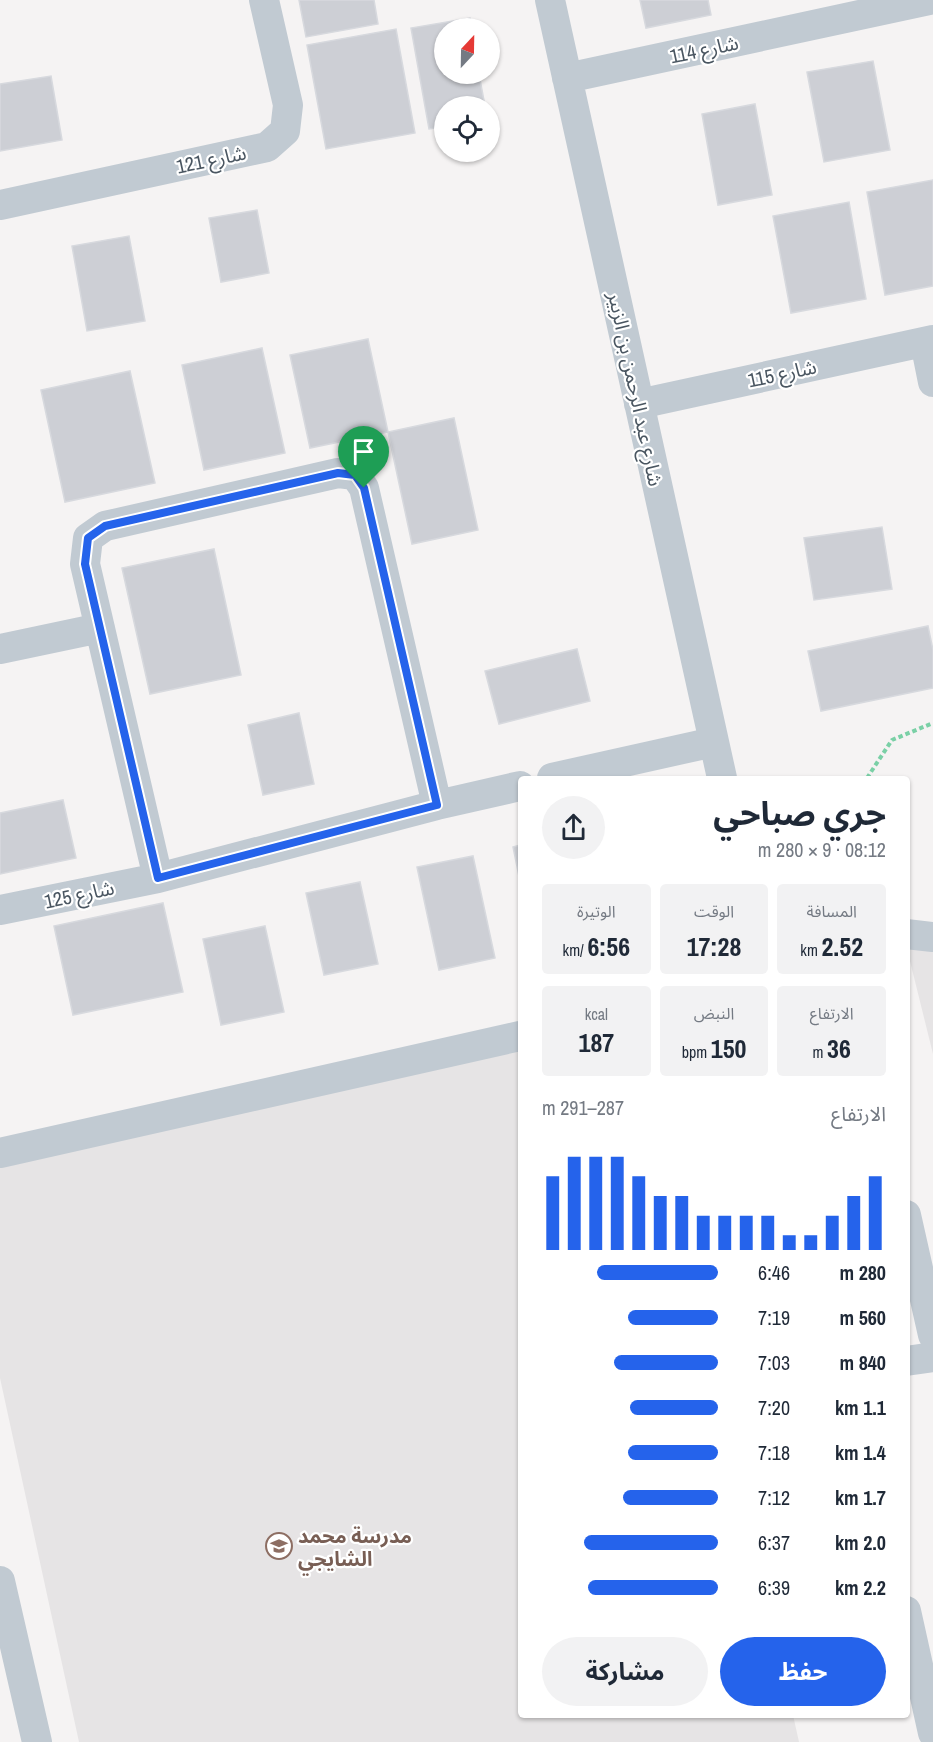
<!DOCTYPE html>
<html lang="ar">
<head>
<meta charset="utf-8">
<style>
  body { margin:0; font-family:"Archivo Narrow","Noto Sans Arabic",sans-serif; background:#f2f2f3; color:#1f2937; direction:rtl; height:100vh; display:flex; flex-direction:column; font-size:22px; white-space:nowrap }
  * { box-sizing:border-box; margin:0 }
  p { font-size:20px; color:#747a83 }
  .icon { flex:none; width:33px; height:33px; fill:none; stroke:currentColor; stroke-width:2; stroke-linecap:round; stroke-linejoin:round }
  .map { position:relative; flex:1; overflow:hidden; direction:ltr }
  .panel { position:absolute; left:518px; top:776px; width:392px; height:942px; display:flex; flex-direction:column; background:#fff; border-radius:6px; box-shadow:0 2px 4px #0004; direction:rtl }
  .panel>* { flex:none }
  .needle { width:39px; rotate:22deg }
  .controls { position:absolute; left:434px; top:18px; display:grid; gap:12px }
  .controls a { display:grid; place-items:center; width:66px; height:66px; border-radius:50%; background:#fff; box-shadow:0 2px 4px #0004; font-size:30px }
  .pin { position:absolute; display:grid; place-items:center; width:51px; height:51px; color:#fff; margin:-62px -26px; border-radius:50% 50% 50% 0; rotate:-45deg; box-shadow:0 0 6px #0007 }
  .pin .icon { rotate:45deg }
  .round { display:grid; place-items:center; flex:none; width:63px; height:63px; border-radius:32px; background:#f2f2f3 }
  .head { display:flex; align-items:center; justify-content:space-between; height:102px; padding:0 24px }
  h1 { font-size:33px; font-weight:700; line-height:45px }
  .metrics { display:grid; grid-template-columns:repeat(3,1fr); gap:9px; height:102px; padding:6px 24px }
  .metrics div { display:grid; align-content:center; border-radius:6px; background:#f2f2f3; text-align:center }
  .metrics b { font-size:26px; font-weight:700 }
  .metrics small { font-size:16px; font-weight:400 }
  .metrics p { font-size:16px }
  .chart { height:168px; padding:12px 24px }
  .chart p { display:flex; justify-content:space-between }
  .chart svg { width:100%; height:108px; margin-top:6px; stroke:#2563eb; stroke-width:6 }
  .button { display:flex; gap:12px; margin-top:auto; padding:12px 24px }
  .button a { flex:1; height:69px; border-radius:36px; background:#2563eb; color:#fff; font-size:24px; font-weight:700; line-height:69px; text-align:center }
  .button a+a { background:#f2f2f3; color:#1f2937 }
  ul { padding:0 24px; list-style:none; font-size:20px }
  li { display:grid; grid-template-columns:96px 72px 1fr; align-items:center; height:45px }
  li i { height:15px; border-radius:8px; background:#2563eb }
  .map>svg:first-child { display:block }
  .education { fill:#e6e4e5 }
  .building { fill:#cdcfd5; stroke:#d7d9de; stroke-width:1.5 }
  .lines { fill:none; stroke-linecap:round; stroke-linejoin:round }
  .path { stroke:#7ad0a6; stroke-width:4; stroke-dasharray:4.5 3; stroke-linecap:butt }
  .minor { stroke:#c1cad2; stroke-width:30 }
  .route-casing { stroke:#fff; stroke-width:12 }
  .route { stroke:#2563eb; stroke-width:8 }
  .labels { text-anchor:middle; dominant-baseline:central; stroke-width:4.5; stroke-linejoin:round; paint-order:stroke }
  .street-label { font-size:20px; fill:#4a5661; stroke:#fff }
  .education-label { font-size:20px; font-weight:bold; fill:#785e54; stroke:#fff; text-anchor:start }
</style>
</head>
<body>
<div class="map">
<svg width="933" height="1742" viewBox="0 0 933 1742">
  <rect width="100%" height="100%" fill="#f5f3f3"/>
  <path class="education" d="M933 943V1054L907 949Z
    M520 1050V1714L793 1715 799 1742H79L0 1378V1162Z"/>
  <path class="building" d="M299 0H374L378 24 306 37Z
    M640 0H708L711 15 646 28Z
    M470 18 472 28H444V74H479L485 106H444V127L429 129 411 28Z
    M396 29 415 133 326 149 307 45Z
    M873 61 890 150 824 162 807 72Z
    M51 76 62 140 0 151V84Z
    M755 104 772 195 718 205 702 114Z
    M933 180V286L885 295 867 192Z
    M849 202 866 299 791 313 773 216Z
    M257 210 269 273 221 282 209 218Z
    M129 236 145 321 87 331 72 246Z
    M368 339 388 432 310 448 290 355Z
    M262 348 285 453 204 470 182 365Z
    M130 371 155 483 65 502 41 390Z
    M454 418 478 530 412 544 388 432Z
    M882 527 892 589 814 600 804 538Z
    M214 549 241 675 150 694 122 568Z
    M928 626 933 650V688L821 711 808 651Z
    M577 649 590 701 499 724 485 671Z
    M299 713 314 784 263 795 248 725Z
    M63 800 76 858 0 874V813Z
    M520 845V881L513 847Z
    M473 856 495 958 439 970 417 867Z
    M360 882 378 964 324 975 306 893Z
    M163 903 183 992 73 1015 54 926Z
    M265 926 284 1012 221 1025 203 939Z"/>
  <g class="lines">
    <path class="path" d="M867 778 892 740 933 723"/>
    <path class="minor" d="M550 0 722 778
      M567 78 929 0
      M0 205 267 147 285 131 288 105 264 0
      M925 342 933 382
      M639 404 933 340
      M0 649 100 628
      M552 778 714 742
      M158 878 85 564 88 538 105 526 338 473 355 475 364 488 437 805
      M0 910 158 878 437 805 520 786
      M906 934 933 937
      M0 1153 520 1036
      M906 1215 933 1335
      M906 1361 933 1357
      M0 1581 37 1742
      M906 1611 933 1733"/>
  </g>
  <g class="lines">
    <defs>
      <path id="route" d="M338 473 355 475 364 488 437 805 158 878 85 564 88 538 105 526Z"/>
    </defs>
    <use href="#route" class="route-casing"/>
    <use href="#route" class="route"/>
  </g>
  <defs>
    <symbol id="school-ring" viewBox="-11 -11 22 22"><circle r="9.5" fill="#fff" stroke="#8d6e63" stroke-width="1.5"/><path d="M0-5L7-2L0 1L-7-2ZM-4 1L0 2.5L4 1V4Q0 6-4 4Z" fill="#8d6e63"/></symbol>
  </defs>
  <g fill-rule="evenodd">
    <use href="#school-ring" x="264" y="1531" width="30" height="30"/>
  </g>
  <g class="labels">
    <g class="street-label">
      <text transform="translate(704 49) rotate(-12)">شارع 114</text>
      <text transform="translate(211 159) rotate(-12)">شارع 121</text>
      <text transform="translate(782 373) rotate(-12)">شارع 115</text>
      <text transform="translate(636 389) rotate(78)">شارع عبد الرحمن بن الزبير</text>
      <text transform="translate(79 894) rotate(-12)">شارع 125</text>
    </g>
    <g class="education-label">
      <text x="298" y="1535">مدرسة محمد<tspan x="298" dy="23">الشايجي</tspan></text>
    </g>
  </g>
</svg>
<div class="controls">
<a><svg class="needle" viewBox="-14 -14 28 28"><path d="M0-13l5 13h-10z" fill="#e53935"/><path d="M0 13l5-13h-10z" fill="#747a83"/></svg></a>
<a><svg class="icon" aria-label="locate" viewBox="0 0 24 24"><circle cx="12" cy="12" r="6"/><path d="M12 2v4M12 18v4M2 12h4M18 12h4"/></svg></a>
</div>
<div class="pin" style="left:364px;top:488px;background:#1e9e55"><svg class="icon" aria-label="arrive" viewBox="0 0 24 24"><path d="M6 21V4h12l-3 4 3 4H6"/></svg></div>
<section class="panel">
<div class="head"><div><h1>جري صباحي</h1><p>08:12 · 9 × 280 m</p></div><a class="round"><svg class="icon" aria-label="share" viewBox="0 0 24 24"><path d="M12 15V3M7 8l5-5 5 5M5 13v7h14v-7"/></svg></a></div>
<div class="metrics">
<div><p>المسافة</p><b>2.52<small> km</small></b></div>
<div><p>الوقت</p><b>17:28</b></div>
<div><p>الوتيرة</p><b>6:56<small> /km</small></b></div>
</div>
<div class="metrics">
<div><p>الارتفاع</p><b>36<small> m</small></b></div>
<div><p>النبض</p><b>150<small> bpm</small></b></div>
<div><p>kcal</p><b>187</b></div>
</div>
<div class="chart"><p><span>الارتفاع</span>287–291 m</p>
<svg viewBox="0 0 160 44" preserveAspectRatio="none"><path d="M5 44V14M15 44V6M25 44V6M35 44V6M45 44V14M55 44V22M65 44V22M75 44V30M85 44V30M95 44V30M105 44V30M115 44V38M125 44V38M135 44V30M145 44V22M155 44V14"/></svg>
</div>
<ul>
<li><b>280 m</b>6:46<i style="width:69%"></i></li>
<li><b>560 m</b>7:19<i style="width:51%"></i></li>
<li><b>840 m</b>7:03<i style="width:59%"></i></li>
<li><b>1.1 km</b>7:20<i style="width:50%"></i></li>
<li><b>1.4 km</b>7:18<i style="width:51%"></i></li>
<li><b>1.7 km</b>7:12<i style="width:54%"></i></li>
<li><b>2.0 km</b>6:37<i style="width:76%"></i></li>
<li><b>2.2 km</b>6:39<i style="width:74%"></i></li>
</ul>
<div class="button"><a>حفظ</a><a>مشاركة</a></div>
</section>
</div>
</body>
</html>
